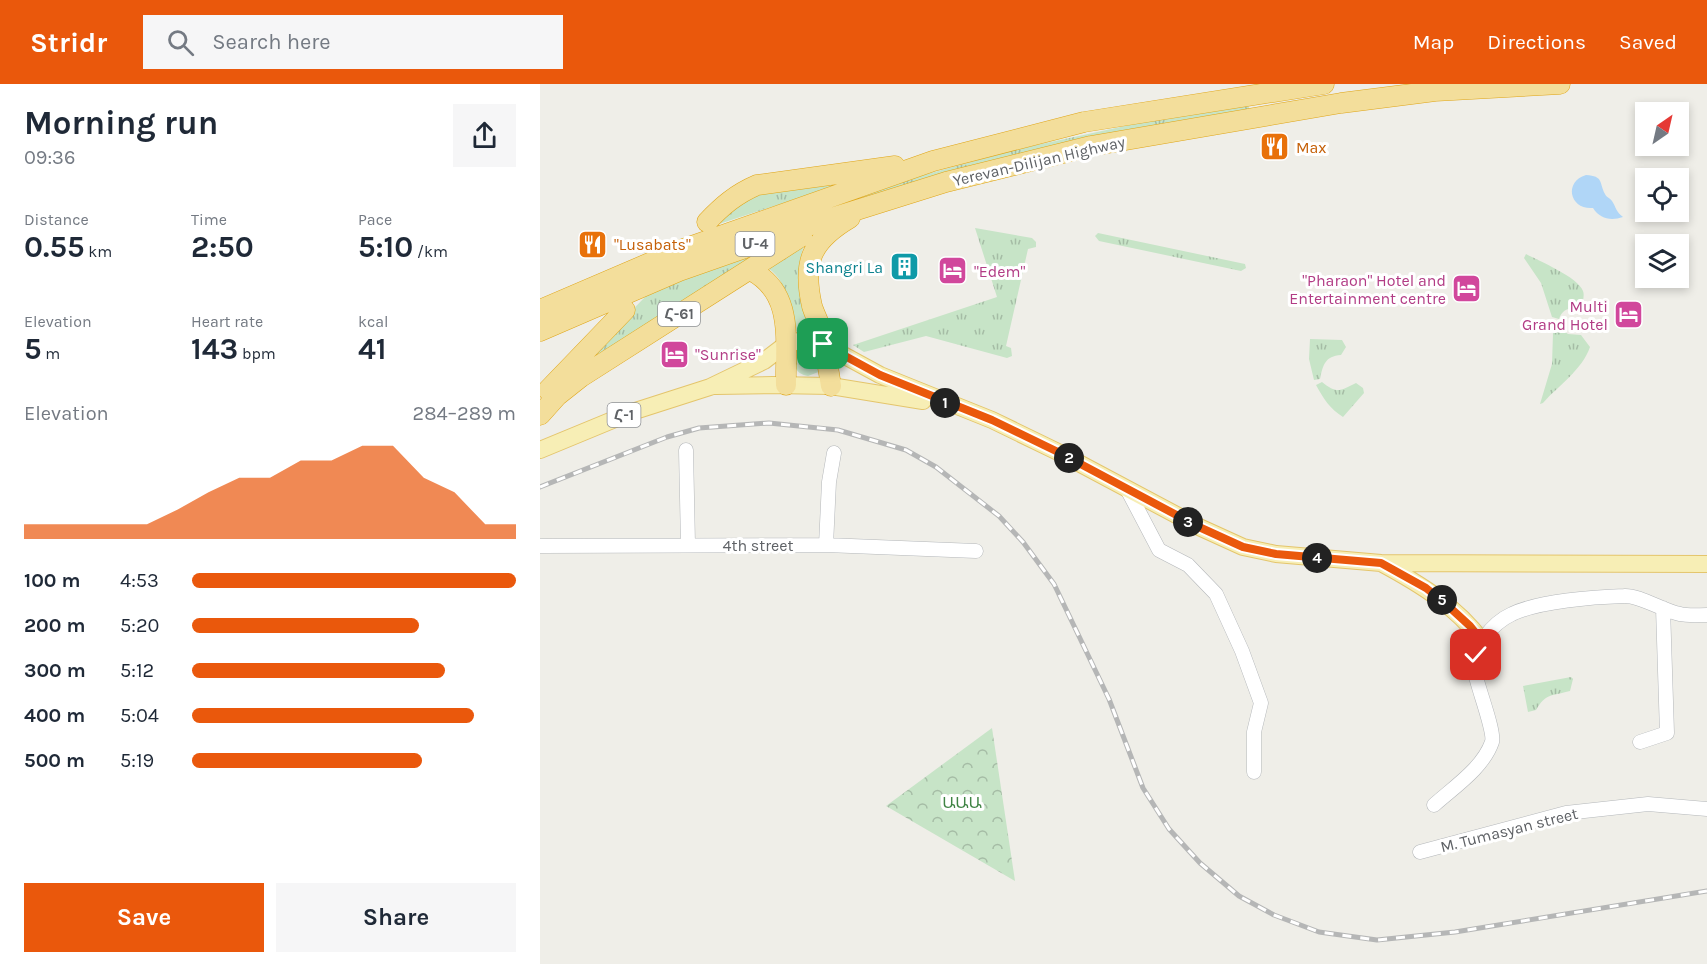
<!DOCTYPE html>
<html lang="en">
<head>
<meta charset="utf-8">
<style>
  body { margin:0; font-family:Karla,"Noto Sans Armenian",sans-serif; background:#f6f6f7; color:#1f2937; height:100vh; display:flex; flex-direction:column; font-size:22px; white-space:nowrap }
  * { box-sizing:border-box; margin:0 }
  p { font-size:20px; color:#747a83 }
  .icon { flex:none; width:33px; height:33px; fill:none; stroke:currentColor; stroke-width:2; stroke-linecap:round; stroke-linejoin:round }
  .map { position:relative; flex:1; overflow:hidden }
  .side { display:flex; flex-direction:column; background:#fff; width:540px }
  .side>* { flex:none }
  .needle { width:39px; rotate:34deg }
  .fabs { position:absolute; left:1095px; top:18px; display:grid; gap:12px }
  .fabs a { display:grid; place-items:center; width:54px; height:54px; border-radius:0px; background:#fff; box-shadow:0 3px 9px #0003; font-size:30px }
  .pin { position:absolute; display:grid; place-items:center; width:51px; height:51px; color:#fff; margin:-26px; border-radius:12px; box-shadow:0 3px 9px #0006 }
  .km { position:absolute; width:30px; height:30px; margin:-15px; border-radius:50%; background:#222; color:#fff; font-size:16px; line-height:30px; text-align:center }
  .round { display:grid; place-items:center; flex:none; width:63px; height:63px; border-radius:0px; background:#f6f6f7 }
  .head { display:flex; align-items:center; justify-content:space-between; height:102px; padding:0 24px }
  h1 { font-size:33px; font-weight:700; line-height:45px }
  .stats { display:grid; grid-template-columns:repeat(3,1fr); gap:9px; height:102px; padding:6px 24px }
  .stats div { display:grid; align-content:center }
  .stats b { font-size:30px; font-weight:700 }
  .stats small { font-size:16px; font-weight:400 }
  .stats p { font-size:16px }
  .chart { height:168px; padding:12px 24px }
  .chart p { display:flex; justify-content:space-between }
  .chart svg { width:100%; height:108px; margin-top:6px; fill:#ea580c; opacity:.7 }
  .primary-button { display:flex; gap:12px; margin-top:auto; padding:12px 24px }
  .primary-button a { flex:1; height:69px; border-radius:0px; background:#ea580c; color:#fff; font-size:24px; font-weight:700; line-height:69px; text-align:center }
  .primary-button a+a { background:#f6f6f7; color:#1f2937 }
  ul { padding:0 24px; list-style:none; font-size:20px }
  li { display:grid; grid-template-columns:96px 72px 1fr; align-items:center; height:45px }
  li i { height:15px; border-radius:8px; background:#ea580c }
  header { display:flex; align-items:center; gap:36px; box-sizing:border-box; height:84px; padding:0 30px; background:#ea580c; color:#fff }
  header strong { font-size:28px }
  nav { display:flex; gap:33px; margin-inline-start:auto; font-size:21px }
  .search { width:420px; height:54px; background:#f6f6f7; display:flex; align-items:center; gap:15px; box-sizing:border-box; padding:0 21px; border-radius:0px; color:#747a83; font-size:22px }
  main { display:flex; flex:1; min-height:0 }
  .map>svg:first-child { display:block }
  .grass { fill:url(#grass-tufts) }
  .park { fill:url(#park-crowns) }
  .water { fill:#b0d6f7 }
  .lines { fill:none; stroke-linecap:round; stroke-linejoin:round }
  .minor-casing { stroke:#b4b7ba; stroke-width:15 }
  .major-casing { stroke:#e4c56c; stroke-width:18 }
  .highway-casing { stroke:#dfa517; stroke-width:21 }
  .minor { stroke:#fff; stroke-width:14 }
  .major { stroke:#f7eeb5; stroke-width:16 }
  .highway { stroke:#f3de9b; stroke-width:20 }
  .rail-casing { stroke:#b5b6b6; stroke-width:5 }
  .rail { stroke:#fff; stroke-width:3; stroke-dasharray:9; stroke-linecap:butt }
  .route-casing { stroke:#fff; stroke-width:12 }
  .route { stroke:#ea580c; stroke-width:8 }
  .labels { text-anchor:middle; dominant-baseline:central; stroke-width:6; stroke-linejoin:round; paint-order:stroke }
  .shield { fill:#fff; stroke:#8f9194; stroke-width:1.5 }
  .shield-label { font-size:15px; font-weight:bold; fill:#5f6266 }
  .food-label { font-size:16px; fill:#c56008; stroke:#fff; text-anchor:start }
  .street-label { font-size:16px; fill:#5f6266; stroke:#fff }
  .culture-label { font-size:16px; fill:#0d838f; stroke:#fff; text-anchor:end }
  .hotel-label { font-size:16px; fill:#b23c85; stroke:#fff; text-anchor:start }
  .park-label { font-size:16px; fill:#3f8444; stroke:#fff }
</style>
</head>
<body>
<header>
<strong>Stridr</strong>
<div class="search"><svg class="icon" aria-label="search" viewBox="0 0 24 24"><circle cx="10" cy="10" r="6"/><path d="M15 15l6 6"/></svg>Search here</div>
<nav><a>Map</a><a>Directions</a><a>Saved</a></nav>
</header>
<main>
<section class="side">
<div class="head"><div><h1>Morning run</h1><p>09:36</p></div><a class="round"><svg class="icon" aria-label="share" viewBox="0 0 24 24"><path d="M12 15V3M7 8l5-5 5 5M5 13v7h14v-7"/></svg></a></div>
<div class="stats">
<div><p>Distance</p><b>0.55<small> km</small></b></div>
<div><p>Time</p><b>2:50</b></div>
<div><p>Pace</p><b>5:10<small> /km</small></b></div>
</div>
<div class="stats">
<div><p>Elevation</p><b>5<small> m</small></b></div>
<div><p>Heart rate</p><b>143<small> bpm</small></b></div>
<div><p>kcal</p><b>41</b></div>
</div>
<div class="chart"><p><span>Elevation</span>284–289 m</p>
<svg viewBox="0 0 160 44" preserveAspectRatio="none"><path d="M0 44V38L10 38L20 38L30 38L40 38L50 32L60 25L70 19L80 19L90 12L100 12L110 6L120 6L130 19L140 25L150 38L160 38V44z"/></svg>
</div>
<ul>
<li><b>100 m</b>4:53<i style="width:100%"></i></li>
<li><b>200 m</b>5:20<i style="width:70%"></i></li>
<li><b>300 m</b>5:12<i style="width:78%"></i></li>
<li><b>400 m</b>5:04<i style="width:87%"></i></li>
<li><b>500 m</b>5:19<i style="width:71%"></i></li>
</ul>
<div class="primary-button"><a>Save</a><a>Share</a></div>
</section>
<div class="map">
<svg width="1167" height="880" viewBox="0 0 1167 880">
  <defs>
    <pattern id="grass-tufts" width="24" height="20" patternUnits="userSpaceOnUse" patternTransform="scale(1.5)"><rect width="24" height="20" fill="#c7e4c7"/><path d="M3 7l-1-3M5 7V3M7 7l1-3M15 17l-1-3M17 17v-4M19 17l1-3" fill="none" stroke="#a5bca5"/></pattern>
    <pattern id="park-crowns" width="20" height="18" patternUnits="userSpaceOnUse" patternTransform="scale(1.5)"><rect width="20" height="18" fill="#c7e4c7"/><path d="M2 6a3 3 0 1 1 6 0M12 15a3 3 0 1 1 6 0" fill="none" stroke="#a5bca5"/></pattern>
  </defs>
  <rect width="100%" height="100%" fill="#efeee8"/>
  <path class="grass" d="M708 19 709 26 481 72 0 241V233L77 199 365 96 483 64 636 31Z
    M332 90 179 140 180 132 217 110Z
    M435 144 492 154 496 158V163L488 165 466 262 471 264 472 272 467 274 386 252 324 268 313 261 457 213Z
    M558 149 705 180 706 184 701 187 559 157 555 152Z
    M265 159C253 189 261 216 271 246L264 245 254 248C251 227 248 198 229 185Z
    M242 160 51 283 45 274 108 210 145 193Z
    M986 170C999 177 1038 193 1043 207 1045 212 1042 220 1041 226 1031 223 1023 224 1019 235L1012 233 1001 199 984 174Z
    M1017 244H1020L1028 250 1041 251 1050 263C1042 286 1019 301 1003 319L1000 320 1012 280 1013 249Z
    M770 255 802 256 806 263 801 271C785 272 783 281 780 295L774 296 769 275Z
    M278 262 281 287 268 292C256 290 255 283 252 273L257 263Z
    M782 298C797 310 800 307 816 299L823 304 824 309 803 333C790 325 783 314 776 301Z
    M1031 593 1033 595 1030 607C1012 612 1006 609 996 626L988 628 983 602Z"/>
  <path class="park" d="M452 644 475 797 346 722Z"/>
  <path class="water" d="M1046 91C1064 92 1059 99 1065 110 1066 113 1070 114 1072 117 1076 123 1076 128 1083 133 1071 137 1060 135 1053 124 1030 126 1023 98 1046 91Z"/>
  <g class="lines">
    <defs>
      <path id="minor" d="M146 366 148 460
        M587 405 619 466 648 481 676 510 702 567 721 619 714 648V688
        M286 461 289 398 294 369
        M0 462 286 461 436 467
        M1100 658 1127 649 1123 524
        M894 721C914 703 943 684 952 658 955 647 937 602 935 588 931 565 952 539 972 530 999 517 1054 513 1084 512 1100 511 1123 527 1140 530 1148 532 1158 531 1167 531
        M880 768 1026 729 1108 720 1167 725"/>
      <path id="major" d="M176 302 233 301 291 302 383 317
        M0 366 92 328 170 303 224 277 245 261 259 257H271L283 260 340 291 452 336 518 368 659 443 703 463 736 470 841 479 1167 480
        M841 479C880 500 916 522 942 557"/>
      <path id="highway" d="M167 138C182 122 196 110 217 101L355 82
        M210 186C255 208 245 258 246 301
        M0 226 135 168 393 77 544 38 784 0
        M0 247 139 187 285 136 406 98 551 62 801 19 895 7 1020 0
        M291 302C288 283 285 262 280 243 278 236 274 229 272 222 262 178 271 157 310 134
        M8 306 85 226
        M0 331 17 312 41 293 262 152"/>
    </defs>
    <use href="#minor" class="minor-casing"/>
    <use href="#major" class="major-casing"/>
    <use href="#highway" class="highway-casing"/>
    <use href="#minor" class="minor"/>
    <use href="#major" class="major"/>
    <use href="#highway" class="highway"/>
    <defs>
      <path id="rail" d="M0 403 127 353 159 344 229 339 298 346 366 366 396 383 459 432 483 458 514 500 569 615 603 704 629 745 660 779 699 812 734 831 779 848 837 856 915 848 1167 807"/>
    </defs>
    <use href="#rail" class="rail-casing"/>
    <use href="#rail" class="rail"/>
  </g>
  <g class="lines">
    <defs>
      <path id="route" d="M283 260 340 291 452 336 518 368 659 443 703 463 736 470 841 479 886 504 906 520 930 542 942 557 936 571"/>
    </defs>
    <use href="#route" class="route-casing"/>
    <use href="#route" class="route"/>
  </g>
  <defs>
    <symbol id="restaurant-square" viewBox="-11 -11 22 22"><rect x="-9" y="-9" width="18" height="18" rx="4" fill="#e8710a" stroke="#fff"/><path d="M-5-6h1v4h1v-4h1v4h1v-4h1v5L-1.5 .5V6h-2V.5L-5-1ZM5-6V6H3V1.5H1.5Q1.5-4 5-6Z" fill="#fff"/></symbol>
    <symbol id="building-square" viewBox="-11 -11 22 22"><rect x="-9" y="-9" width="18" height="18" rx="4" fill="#0f9aa8" stroke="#fff"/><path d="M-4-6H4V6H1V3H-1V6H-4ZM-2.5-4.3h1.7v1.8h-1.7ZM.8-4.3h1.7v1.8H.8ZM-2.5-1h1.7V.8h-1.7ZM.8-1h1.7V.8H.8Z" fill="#fff"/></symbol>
    <symbol id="hotel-square" viewBox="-11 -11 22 22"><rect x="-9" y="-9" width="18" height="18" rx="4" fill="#d1479c" stroke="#fff"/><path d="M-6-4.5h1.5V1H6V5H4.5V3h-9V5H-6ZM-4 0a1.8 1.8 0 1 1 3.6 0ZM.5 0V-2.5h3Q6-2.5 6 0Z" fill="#fff"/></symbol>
  </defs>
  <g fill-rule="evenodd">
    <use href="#restaurant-square" x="718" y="46" width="33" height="33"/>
    <use href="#restaurant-square" x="36" y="144" width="33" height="33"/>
    <use href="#building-square" x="348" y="166" width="33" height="33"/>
    <use href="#hotel-square" x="396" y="170" width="33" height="33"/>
    <use href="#hotel-square" x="910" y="188" width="33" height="33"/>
    <use href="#hotel-square" x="1072" y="214" width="33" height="33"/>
    <use href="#hotel-square" x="118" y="254" width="33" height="33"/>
  </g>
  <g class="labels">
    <g class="shield">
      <rect x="195.5" y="148" width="39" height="24" rx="4.5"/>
      <rect x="118" y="218" width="42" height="24" rx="4.5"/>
      <rect x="67.5" y="319" width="33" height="24" rx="4.5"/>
    </g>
    <g class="shield-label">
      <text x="215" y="160">Մ-4</text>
      <text x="139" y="230">Հ-61</text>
      <text x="84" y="331">Հ-1</text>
    </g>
    <g class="food-label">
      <text x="756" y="63">Max</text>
      <text x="74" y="160">"Lusabats"</text>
    </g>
    <g class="street-label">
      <text transform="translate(499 77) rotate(-13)">Yerevan-Dilijan Highway</text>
      <text x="218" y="461">4th street</text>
      <text transform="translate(969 746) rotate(-14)">M. Tumasyan street</text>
    </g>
    <g class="culture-label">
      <text x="343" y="183">Shangri La</text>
    </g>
    <g class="hotel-label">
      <text x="434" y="187">"Edem"</text>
      <text x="906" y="196" text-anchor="end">"Pharaon" Hotel and<tspan x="906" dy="18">Entertainment centre</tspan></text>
      <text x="1068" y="222" text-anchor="end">Multi<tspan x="1068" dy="18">Grand Hotel</tspan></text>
      <text x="155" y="270">"Sunrise"</text>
    </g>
    <g class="park-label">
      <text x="422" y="718">ԱԱԱ</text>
    </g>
  </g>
</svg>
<div class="fabs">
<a><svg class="needle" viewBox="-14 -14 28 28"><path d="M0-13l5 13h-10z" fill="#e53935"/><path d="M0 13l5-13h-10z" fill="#747a83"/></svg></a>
<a><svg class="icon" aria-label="locate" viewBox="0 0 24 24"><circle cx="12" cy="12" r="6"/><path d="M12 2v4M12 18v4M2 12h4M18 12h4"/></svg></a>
<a><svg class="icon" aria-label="layers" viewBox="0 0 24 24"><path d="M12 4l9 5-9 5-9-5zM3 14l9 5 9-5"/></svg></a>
</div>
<div class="pin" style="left:283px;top:260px;background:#1e9e55"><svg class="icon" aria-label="arrive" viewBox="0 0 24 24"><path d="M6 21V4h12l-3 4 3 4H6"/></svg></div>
<div class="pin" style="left:936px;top:571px;background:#d93025"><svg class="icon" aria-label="check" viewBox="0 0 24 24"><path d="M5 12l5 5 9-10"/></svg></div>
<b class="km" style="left:405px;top:319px">1</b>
<b class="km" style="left:529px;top:374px">2</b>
<b class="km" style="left:648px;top:438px">3</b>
<b class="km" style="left:777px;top:474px">4</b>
<b class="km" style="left:902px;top:516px">5</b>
</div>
</main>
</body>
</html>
